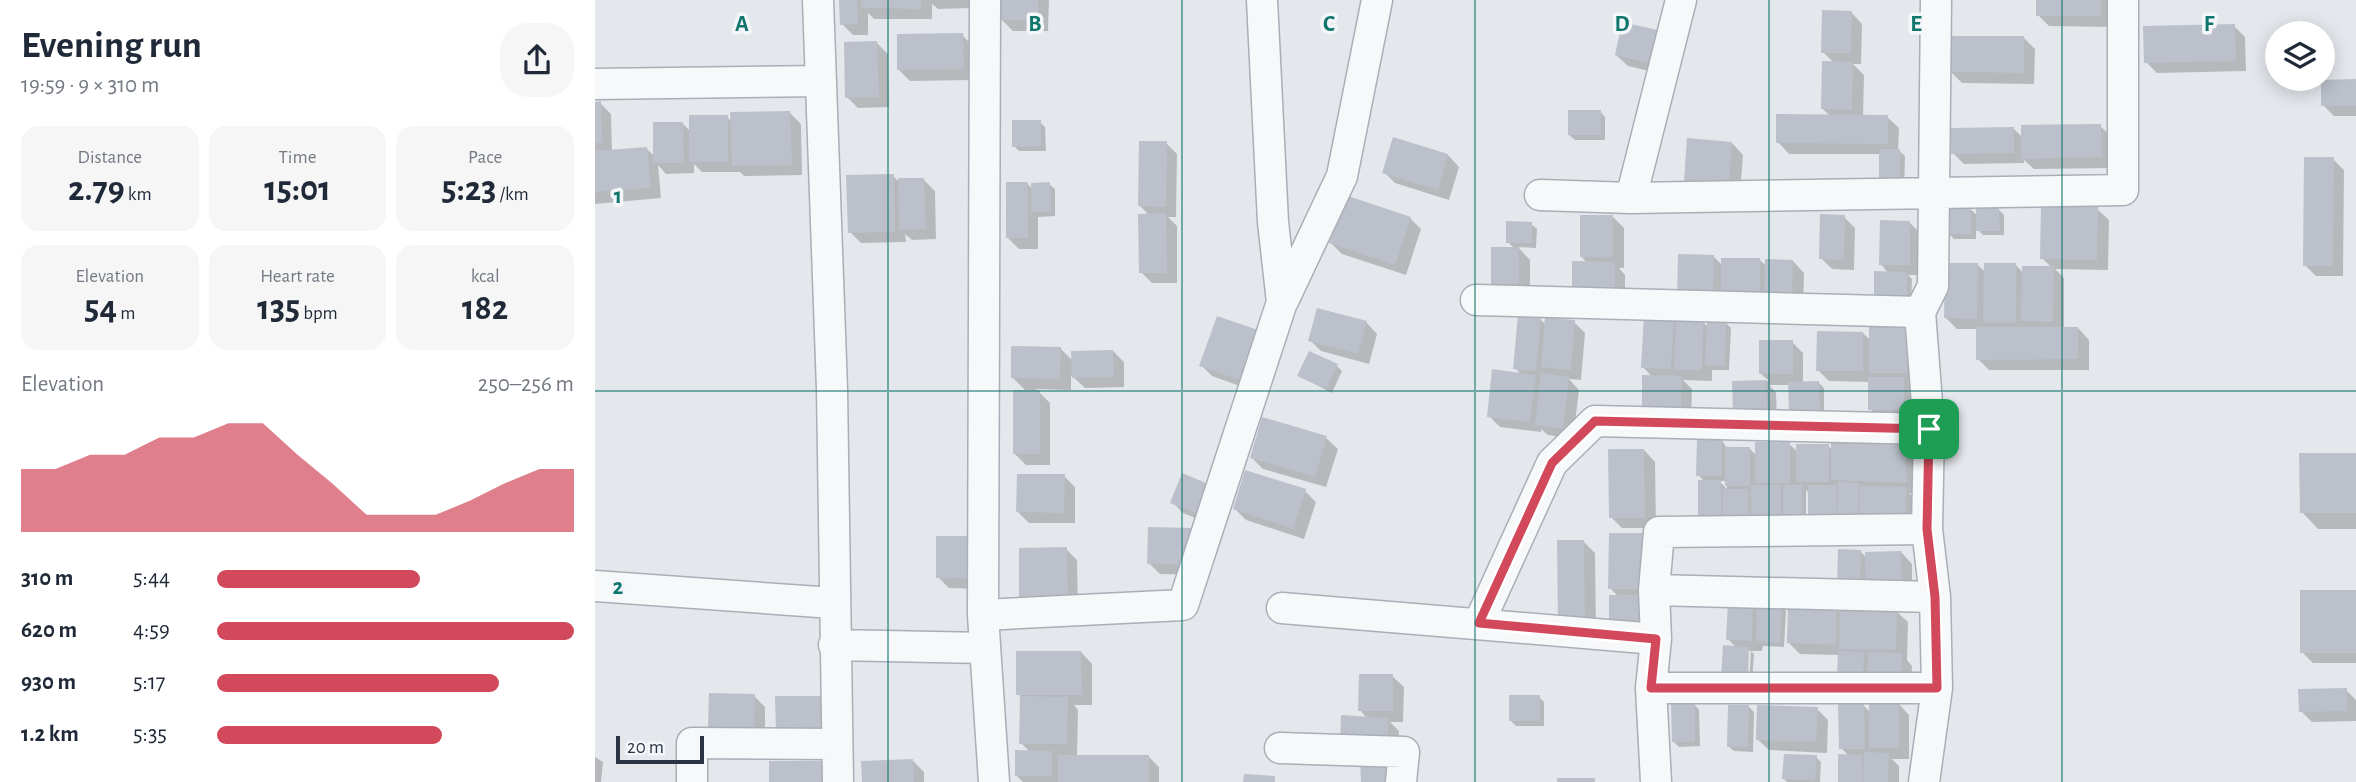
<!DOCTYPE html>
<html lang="en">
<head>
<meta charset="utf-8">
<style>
  body { margin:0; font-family:"Alegreya Sans",sans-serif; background:#f6f6f7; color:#1f2937; height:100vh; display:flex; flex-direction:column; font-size:26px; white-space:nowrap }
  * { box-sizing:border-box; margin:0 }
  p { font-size:23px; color:#747a83 }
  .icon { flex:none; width:38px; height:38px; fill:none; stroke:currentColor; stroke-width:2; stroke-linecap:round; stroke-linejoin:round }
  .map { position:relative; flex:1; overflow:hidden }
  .sheet { display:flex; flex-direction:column; background:#fff; width:595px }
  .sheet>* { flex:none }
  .buttons { position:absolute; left:1670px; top:21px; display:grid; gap:14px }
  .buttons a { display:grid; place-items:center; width:70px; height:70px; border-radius:50%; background:#fff; box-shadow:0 4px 18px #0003; font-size:35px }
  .scale { position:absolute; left:21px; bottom:18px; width:88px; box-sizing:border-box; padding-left:7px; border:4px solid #2b3445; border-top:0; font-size:19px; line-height:24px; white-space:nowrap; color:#2b3445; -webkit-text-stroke:5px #f4f6f9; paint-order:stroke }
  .pin { position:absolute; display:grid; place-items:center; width:60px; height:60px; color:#fff; margin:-30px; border-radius:14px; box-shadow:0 4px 10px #0006 }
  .round { display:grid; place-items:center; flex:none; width:74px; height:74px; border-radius:28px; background:#f6f6f7 }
  .overview { display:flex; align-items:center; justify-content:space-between; height:119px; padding:0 21px }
  h1 { font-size:38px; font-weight:700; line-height:52px }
  .stats { display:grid; grid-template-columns:repeat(3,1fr); gap:10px; height:119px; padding:7px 21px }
  .stats div { display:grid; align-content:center; border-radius:18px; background:#f6f6f7; text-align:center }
  .stats b { font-size:35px; font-weight:700 }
  .stats small { font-size:19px; font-weight:400 }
  .stats p { font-size:19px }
  .chart { height:196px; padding:14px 21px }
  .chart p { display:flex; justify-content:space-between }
  .chart svg { width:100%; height:126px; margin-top:7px; fill:#d1495b; opacity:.7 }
  ul { padding:0 21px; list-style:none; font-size:23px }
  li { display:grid; grid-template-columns:112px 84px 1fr; align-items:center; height:52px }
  li i { height:18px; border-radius:9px; background:#d1495b }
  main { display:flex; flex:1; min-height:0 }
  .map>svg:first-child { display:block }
  .shadow { fill:#0003; fill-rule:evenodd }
  .building { fill:#bbc0ca }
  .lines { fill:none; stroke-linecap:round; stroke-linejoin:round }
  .minor-casing { stroke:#a9aeb7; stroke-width:33 }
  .minor { stroke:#f7f8fa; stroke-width:30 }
  .route-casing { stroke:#fff; stroke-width:14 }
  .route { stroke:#d1495b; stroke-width:9 }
  .grid { fill:none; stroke:#0f766e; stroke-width:2; stroke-opacity:0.55 }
  .grid-label { font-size:23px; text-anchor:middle; font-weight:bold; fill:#0f766e; stroke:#f4f6f9; stroke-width:7; stroke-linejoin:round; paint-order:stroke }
</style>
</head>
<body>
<main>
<section class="sheet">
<div class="overview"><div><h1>Evening run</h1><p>19:59 · 9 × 310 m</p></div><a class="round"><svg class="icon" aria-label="share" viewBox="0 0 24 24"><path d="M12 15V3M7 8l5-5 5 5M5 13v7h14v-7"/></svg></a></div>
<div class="stats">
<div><p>Distance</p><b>2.79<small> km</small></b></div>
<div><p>Time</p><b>15:01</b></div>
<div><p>Pace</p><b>5:23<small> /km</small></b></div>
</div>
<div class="stats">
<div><p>Elevation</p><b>54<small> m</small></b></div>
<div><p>Heart rate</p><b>135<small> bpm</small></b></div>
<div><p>kcal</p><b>182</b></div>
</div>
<div class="chart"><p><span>Elevation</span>250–256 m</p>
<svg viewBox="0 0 160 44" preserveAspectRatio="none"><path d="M0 44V22L10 22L20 17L30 17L40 11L50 11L60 6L70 6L80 17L90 27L100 38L110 38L120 38L130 33L140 27L150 22L160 22V44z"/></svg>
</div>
<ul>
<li><b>310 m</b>5:44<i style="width:57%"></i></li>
<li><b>620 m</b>4:59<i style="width:100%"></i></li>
<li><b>930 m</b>5:17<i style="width:79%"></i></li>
<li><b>1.2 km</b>5:35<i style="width:63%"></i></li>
</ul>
</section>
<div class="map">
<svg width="1761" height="782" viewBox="0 0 1761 782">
  <rect width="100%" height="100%" fill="#e4e7ec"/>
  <path class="shadow" d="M246 0H376V8L343 9 337 4V19H279L273 13V35H258L247 24Z
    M407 0H454L453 31H418L407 20Z
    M1443 0H1516V27L1454 26 1443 15Z
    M1256 12 1267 24 1266 64H1258L1269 75 1268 117H1292L1304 128 1303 150 1310 156 1309 192 1286 154H1194L1183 142 1235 116 1228 109 1239 63 1228 52Z
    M1028 24 1071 75 1033 66 1021 55Z
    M1639 26 1650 37 1651 71 1562 73 1551 62Z
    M367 35 378 46 379 80 315 81 304 70Z
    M1429 38 1440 49 1439 84 1367 83 1356 72Z
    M282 43 293 54 294 107 263 108 252 97Z
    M1761 81V116H1739L1728 105Z
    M0 103H5L16 114 17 152 52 149 60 157 88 124 96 132 132 117 137 122 194 112 206 124 207 175 149 176 145 172H107L99 164V173L71 174 63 165 66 198 0 204Z
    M1005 111 1010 117V140H980L974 135Z
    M445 122 450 127 451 151H424L419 146Z
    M1505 126 1517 137V168L1439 169 1429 160V163L1369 164 1358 153 1418 128 1428 138Z
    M571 143 582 154 581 217H573L582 226V283H557L546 272 554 215 545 206Z
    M1137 143 1148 155 1145 195 1102 192 1090 180Z
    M853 155 864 167 854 200 800 183 789 172Z
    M1738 159 1749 170 1748 276H1721L1710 265Z
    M298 176 302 180 328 179 340 191 341 239 317 240 310 234 311 242 266 243 255 232Z
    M432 183 437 189 454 184 460 189V216L443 217V249H424L413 238Z
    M1375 209 1383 216 1404 210 1409 215V235H1388L1381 228V239H1359L1354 234Z
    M1502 209 1514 220 1513 270 1460 269 1469 278V328H1483L1494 340V370H1394L1383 359V329H1362L1351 318 1382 264 1391 273 1421 265 1428 273 1456 267 1447 258Z
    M1017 216 1029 228V268H1024L1030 275V310L987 257Z
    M1249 217 1260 228 1259 270 1237 269 1226 258Z
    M815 218 826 229 811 275 747 254 736 243Z
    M1315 223 1326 234V275H1313L1317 279 1316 303 1286 264Z
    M936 224 942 229 941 248 923 247 935 260V298L897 287 919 248 913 242Z
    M1119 257 1127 265 1165 260 1172 267 1198 261 1209 273 1208 314 1095 311Z
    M945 319 951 325 979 322 990 333 986 380 974 379 984 390 978 439 953 435 946 429V432L905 427 894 416 927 375 920 368Z
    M1078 319 1082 324 1107 321 1113 327 1131 323 1136 328 1134 370H1117V381L1088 380 1097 389 1096 420 1048 367Z
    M771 322 782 334 774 364 726 351 715 340Z
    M1312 327 1322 383H1313L1320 390V420H1286L1275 409V382L1234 381 1223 370 1268 333 1276 341Z
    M1197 342 1208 353V383H1224L1229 388V416L1195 385H1174L1181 393 1182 420 1151 421 1139 382 1174 381 1166 374Z
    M676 344 659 391 617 376 606 365Z
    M465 348 478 361 518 351 529 362V387L490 388 476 375V390L441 389 455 403V465H431L420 454 432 392 417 377Z
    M742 366 747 371 737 393 704 376Z
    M731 438 743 449 731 487 668 469 657 458Z
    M1127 440 1132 449H1155L1162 456 1194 444 1203 452 1233 446 1238 450 1309 442 1321 453 1322 493H1314L1321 500V535L1252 531 1211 490V533L1137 539 1110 482 1103 475ZM1124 481H1132V489Z
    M1049 450 1060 462 1061 528H1027L1016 517Z
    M1761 455V529H1723L1707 512Z
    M469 476 480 487V523H434L423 512Z
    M588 476 623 527 588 513 577 502Z
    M710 491 721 502 709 539 651 520 640 509Z
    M555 529 607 575 565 574 554 563Z
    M1016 534 1059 600 1024 597 1015 588Z
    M343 537 384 589 354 588 343 577Z
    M989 542 1000 553 1001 634H976Z
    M471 549 482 560 483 615H437Z
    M1265 551 1272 558 1306 552 1317 564V598L1244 588Z
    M1761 592V663H1718L1707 652Z
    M1158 604 1164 610 1186 605 1191 611 1189 647 1168 646 1167 651H1156L1159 654 1157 684H1154L1156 651 1142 648 1133 639Z
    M1242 609 1247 614 1301 611 1313 622 1312 660 1317 666 1316 694 1285 693 1245 655 1205 654 1194 643Z
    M486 652 497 664V705H479L483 710 482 756H553L564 767V782H428L421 775 435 752 426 743V697L423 694Z
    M797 676 809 687 808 722H795L804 731 803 755 765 710Z
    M1751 690 1761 700V721L1717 722 1706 711Z
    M159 696 170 707V739L126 738 115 727Z
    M944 697 949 702V726H921L916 721Z
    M1303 703 1314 715V759H1297L1304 766V782H1244L1254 756 1246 748 1269 706 1276 713Z
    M1099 704 1104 710 1105 746 1084 747 1079 742Z
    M1154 707 1159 712 1158 752 1139 751 1133 746Z
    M1222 709 1233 720 1232 753 1174 750 1162 739Z
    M0 757 8 762 6 782H0Z
    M1221 757 1226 762 1225 782H1192L1189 779Z
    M318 761 329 772V782H268Z"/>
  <path class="building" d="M244 0H262L263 24 245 25Z
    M266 0H326V9L266 8Z
    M405 0H443V21L405 20Z
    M1441 0H1506V16H1441Z
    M1227 10 1257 11 1256 53H1226Z
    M1027 22 1067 31 1060 65 1020 55Z
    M1640 24 1641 61 1549 63 1548 26Z
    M368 33 369 69 302 70V34Z
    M1354 36H1429V73L1354 72Z
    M282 41 284 97 250 98 249 42Z
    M1227 61 1258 62 1257 110 1226 109Z
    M1761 79V106H1726V80Z
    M6 101 7 143H0V102Z
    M973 110H1006V135H973Z
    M195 111 197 165 137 166 135 112Z
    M1181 114 1293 115V144L1181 143Z
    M94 115H133V162H94Z
    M417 120H446V146L417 147Z
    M58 122H88L89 163H58Z
    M1506 124 1507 157 1426 159V125Z
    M1419 127V153L1356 154V128Z
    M798 137 853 154 843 190 787 173Z
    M1092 138 1137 142 1134 184 1089 181Z
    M544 141H572L571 207 543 206Z
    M52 147 56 188 0 192V151Z
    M1284 149H1305V187H1284Z
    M1709 157H1739L1738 266H1708Z
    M299 174 300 232 253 233 251 175Z
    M303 178H329L331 229 304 230Z
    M411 182H433V238H411Z
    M455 182 456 212H436V183Z
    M750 195 816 217 800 265 734 243Z
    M1446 206 1503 207 1502 260 1445 259Z
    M1352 207H1376V234H1352Z
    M1381 208H1404L1405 231H1381Z
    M571 213 572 273H544L543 214Z
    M1225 214 1250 215 1249 260 1224 259Z
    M985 215H1018V257H985Z
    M1285 220 1315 221V265H1284Z
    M911 221 937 222V243H911Z
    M896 247H924V288H896Z
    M1083 254 1119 255 1118 302 1082 301Z
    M1126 258H1165V302H1126Z
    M1170 259 1198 260 1197 304 1169 303Z
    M977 261 1020 262 1019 300 977 299Z
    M1350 263H1383L1382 319 1349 318Z
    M1389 263H1421V323H1388Z
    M1427 266H1459L1458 322 1426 321Z
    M1279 271 1312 272V299L1279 298Z
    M722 308 772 321 763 354 713 341Z
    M923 315 946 317 941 371 918 369Z
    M622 316 666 331 648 381 604 366Z
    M1049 316 1079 318 1076 369 1046 368Z
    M950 317 980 320 976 370 946 367Z
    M1081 318 1108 319 1107 370H1079Z
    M1112 321H1131L1130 366 1110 365Z
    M1274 325 1313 326 1312 373H1274Z
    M1381 327H1483V359L1381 360Z
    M1222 331 1268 332V371H1221Z
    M1164 340H1198V374H1164Z
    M416 346 466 347 465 379 416 378Z
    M518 350 519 377 477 378 476 351Z
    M714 351 743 364 731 389 702 376Z
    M897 369 941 375 935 422 892 417Z
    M946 373 974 377 968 429 940 425Z
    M1047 375 1087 376 1086 409 1047 408Z
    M1273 377H1309V410H1273Z
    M1171 380 1172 409 1138 410 1137 381Z
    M1224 381 1225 412H1194L1193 382Z
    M418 390H445V454H418Z
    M667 417 732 436 720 477 655 458Z
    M1102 438H1127V476H1101Z
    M1236 440H1310L1312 483 1236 480Z
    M1160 442H1195V483H1160Z
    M1201 444H1234V482H1201Z
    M1130 447H1155V486H1130Z
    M1013 449H1049L1050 518H1014Z
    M1704 453H1761V513H1705Z
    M650 470 711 489 698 529 638 509Z
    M587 473 623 488 612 517 575 503Z
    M422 474H470L469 513 421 512Z
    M1103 480H1126L1127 529H1103Z
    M1243 482 1264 483 1263 527 1242 526Z
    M1156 485H1186V526H1156Z
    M1188 485H1207V528H1188Z
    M1213 485H1241L1242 529H1213Z
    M1265 486 1311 487V524H1265Z
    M1128 489H1153V529H1128Z
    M553 527 597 528V565L552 564Z
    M1014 533H1050L1049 589H1013Z
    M341 536H374V578H341Z
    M962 540H989L990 623 963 624Z
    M472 547 473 604 424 605V548Z
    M1243 549 1266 550 1265 590 1242 589Z
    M1306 551 1307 588H1271L1270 552Z
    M1705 590H1761V653H1705Z
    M1014 595H1053V625H1014Z
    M1133 602H1158L1157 641 1131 640Z
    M1162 602 1187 604 1185 643 1161 641Z
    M1193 605 1242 607 1241 645 1192 643Z
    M1245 608 1302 609 1301 650 1244 649Z
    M1128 645 1154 647 1153 680 1126 679Z
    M421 651H486L487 695H421Z
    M1243 651 1269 652 1268 683 1242 682Z
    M1273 652 1307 653 1306 683 1272 682Z
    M764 674H798V711H763Z
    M1752 688V711L1704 712 1703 689Z
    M114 693 160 694 159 729 113 728Z
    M914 695H945V721H914Z
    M180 696H226L227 732H181Z
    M425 696 473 697 472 744H424Z
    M1274 702H1304V748H1274Z
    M1076 703H1100V742H1077Z
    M1243 704H1269L1270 749H1244Z
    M1133 705H1154L1153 747H1132Z
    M1162 705 1223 707 1221 742 1161 740Z
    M746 715 794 718 792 745 745 742Z
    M420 750 457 751V776H420Z
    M1269 752 1294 753 1293 782H1268Z
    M1189 754 1222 755 1220 781 1187 779Z
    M1243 754 1267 755V782H1243Z
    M463 755H554V782H463Z
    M318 759 319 782H267L266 761Z
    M765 759H800V782H766Z
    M174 761H233L232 782H174Z
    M649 774 680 776V782H648Z
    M962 778H1000V782H962Z"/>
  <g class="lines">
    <defs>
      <path id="minor" d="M223 0 237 389 243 782
        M390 0 388 615 399 782
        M0 84 226 81
        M945 195 1036 198 1528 190V0
        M1036 198 1086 0
        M881 300 1325 312
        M688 301 747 176 782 0
        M0 586 238 603
        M1059 590 1064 532 1332 529
        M687 608 1061 639 1059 590 1340 597
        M388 615 588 605 687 302 678 222 667 0
        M884 623 957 463 1000 421 1334 429
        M1061 639 1056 688H1342
        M239 645 390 648
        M1056 688 1061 782
        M685 748 809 752 806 782
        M97 782V743L241 744
        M1329 782 1342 688 1340 597 1332 529 1334 429 1325 312 1338 286 1341 0"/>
    </defs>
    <use href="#minor" class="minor-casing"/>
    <use href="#minor" class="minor"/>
  </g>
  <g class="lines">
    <defs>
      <path id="route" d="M1000 421 1334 429 1332 529 1340 597 1342 688H1056L1061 639 884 623 957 463Z"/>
    </defs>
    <use href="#route" class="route-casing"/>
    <use href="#route" class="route"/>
  </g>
  <path class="grid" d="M293 0V782M587 0V782M880 0V782M1174 0V782M1467 0V782M0 391H1761"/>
  <g class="grid-label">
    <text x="147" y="31">A</text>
    <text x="440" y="31">B</text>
    <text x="734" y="31">C</text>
    <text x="1027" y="31">D</text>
    <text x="1321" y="31">E</text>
    <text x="1614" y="31">F</text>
    <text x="23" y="203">1</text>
    <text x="23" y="594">2</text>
  </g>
</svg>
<div class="buttons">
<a><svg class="icon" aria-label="layers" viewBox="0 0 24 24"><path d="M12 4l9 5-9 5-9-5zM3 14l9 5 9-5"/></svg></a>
</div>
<div class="scale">20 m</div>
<div class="pin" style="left:1334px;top:429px;background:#1e9e55"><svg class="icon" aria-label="arrive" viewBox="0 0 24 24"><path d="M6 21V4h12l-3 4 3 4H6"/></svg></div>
</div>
</main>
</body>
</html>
